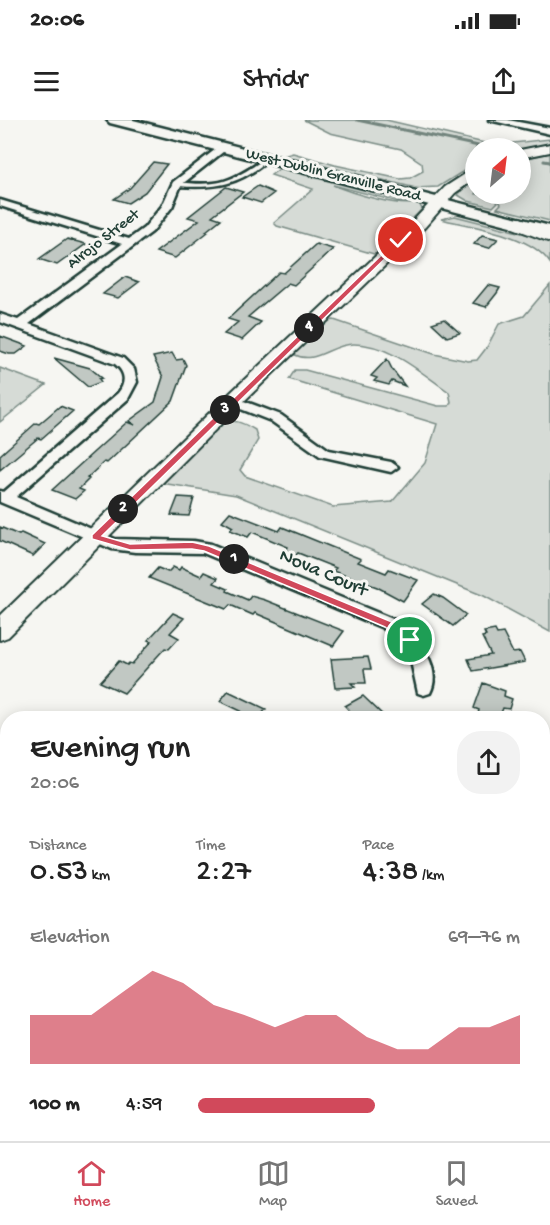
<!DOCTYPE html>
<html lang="en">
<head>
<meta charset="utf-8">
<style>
  body { margin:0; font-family:"Gochi Hand",sans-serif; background:#f2f2f2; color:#222; height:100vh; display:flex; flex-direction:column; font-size:22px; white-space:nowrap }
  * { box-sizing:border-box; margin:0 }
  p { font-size:20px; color:#767676 }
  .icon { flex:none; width:33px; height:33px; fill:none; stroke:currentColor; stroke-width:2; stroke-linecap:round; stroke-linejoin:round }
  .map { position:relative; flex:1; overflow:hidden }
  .drawer { position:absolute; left:0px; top:591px; width:550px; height:430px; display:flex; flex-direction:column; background:#fff; border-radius:24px 24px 0 0; box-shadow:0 3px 15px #0003 }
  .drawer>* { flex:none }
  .needle { width:39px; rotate:28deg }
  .buttons { position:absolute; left:465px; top:18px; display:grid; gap:12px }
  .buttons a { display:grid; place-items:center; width:66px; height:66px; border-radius:50%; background:#fff; box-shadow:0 3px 15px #0003; font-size:30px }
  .pin { position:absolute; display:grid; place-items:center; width:51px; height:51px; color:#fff; margin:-26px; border:3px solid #fff; border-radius:50%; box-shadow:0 2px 6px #0007 }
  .km { position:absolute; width:30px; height:30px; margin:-15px; border-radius:50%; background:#222; color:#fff; font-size:16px; line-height:30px; text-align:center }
  .round { display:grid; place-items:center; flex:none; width:63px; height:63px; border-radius:24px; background:#f2f2f2 }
  .head { display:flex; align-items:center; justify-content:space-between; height:102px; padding:0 30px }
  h1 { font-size:33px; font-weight:600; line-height:45px }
  .metrics { display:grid; grid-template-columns:repeat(3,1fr); gap:9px; height:102px; padding:6px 30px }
  .metrics div { display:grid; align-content:center }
  .metrics b { font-size:30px; font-weight:600 }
  .metrics small { font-size:16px; font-weight:400 }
  .metrics p { font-size:16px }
  .chart { height:168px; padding:12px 30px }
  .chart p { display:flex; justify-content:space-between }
  .chart svg { width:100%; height:108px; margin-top:6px; fill:#d1495b; opacity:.7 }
  ul { padding:0 30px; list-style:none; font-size:20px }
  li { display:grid; grid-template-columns:96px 72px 1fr; align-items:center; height:45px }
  li i { height:15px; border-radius:8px; background:#d1495b }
  .status { display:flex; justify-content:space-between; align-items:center; height:42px; padding:0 30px; background:#fff; direction:ltr }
  .status svg { height:16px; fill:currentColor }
  header { display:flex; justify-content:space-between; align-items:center; height:78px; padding:0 30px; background:#fff; font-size:27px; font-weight:600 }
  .tabs { display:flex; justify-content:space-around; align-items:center; height:84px; border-top:2px solid #e0e0e0; background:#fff; font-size:16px; color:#767676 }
  .tabs a { display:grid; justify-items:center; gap:3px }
  .tabs .current { color:#d1495b }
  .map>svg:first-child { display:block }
  .green { fill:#d6dbd6; stroke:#7a8c85; stroke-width:1.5 }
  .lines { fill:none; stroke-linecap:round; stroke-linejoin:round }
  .stream-far1 { stroke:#72847d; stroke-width:3 }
  .stream { stroke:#72847d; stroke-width:6 }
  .building { fill:#c1c8c3; stroke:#1f3d34; stroke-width:1.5 }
  .service-casing { stroke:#1f3d34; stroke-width:5 }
  .minor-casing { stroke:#1f3d34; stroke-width:5 }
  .secondary-casing { stroke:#1f3d34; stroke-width:4 }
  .primary-casing { stroke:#1f3d34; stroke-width:5 }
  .motorway-casing { stroke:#1f3d34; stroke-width:4 }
  .service { fill:#f6f6f2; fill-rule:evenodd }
  .minor { fill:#f6f6f2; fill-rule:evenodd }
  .secondary { fill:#f6f6f2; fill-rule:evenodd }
  .primary { fill:#f6f6f2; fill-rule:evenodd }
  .motorway { fill:#f6f6f2; fill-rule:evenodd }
  .route { fill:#d1495b; stroke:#fff; stroke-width:1.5 }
  .labels { text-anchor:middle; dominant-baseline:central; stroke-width:6; stroke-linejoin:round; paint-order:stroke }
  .far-street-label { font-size:16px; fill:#1f3d34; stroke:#f6f6f2 }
  .street-label { font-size:20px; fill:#1f3d34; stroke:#f6f6f2 }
</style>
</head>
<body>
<div class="status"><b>20:06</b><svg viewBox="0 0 49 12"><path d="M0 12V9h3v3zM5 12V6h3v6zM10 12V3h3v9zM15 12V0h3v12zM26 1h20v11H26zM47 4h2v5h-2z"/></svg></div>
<header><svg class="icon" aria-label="menu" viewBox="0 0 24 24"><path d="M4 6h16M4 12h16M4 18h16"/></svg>Stridr<svg class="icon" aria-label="share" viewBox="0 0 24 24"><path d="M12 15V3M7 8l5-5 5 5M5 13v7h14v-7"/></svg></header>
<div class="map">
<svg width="550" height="1021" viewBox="0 0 550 1021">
  <rect width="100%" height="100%" fill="#f6f6f2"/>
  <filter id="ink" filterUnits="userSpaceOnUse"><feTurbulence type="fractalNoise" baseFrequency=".0167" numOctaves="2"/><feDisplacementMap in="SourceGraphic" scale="12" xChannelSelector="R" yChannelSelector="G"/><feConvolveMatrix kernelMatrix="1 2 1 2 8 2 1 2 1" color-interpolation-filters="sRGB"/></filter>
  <g filter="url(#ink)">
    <path class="green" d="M304 0H386L493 25 550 19V24L521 30 476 28 475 44 438 67 416 68 283 36 293 33 335 45 400 59 410 58 423 51 422 43 401 29 330 13Z
      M550 33V101L497 88 501 84 499 81 493 87 468 81 458 75 464 68 475 62 476 74H520L521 39Z
      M282 47 413 81 403 83 333 65C349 72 402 89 418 82L422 89 379 133 374 134 277 106 274 103 313 69 271 55Z
      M455 96 550 120V143C531 114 472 107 441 99Z
      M550 165V512L484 476 236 375 161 363 219 302C234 299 242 302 255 310L258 320 240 350 245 356 333 387 392 382 425 343 437 304 289 259 295 250H305L438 286H449L451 282 449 272C421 253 390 224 354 224 330 224 316 246 293 234L327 201 334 200 434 234 468 241 477 240 487 227 499 204 524 196Z
      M0 248 46 265 0 302Z
      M550 661V983L543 1003V669Z
      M0 787 7 789V925L0 920Z
      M158 1014H277L272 1021H160Z
      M387 1014H539L537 1021H398Z"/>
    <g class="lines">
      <path class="stream-far1" d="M357 0 488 28
        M544 41 550 42"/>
      <path class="stream" d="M0 822 8 824"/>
    </g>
    <path class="building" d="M153 42 167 44 145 72 128 83 114 79 130 68Z
      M258 66 274 73 261 83 242 77Z
      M226 67 243 72 212 96 221 99 206 111 208 112 175 138 156 132 199 100 188 97Z
      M482 115 498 119 489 128 474 124Z
      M67 119 86 124 57 145 39 139Z
      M316 124 333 129 294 165 288 163 248 197 261 202 242 220 224 214 238 202 228 199 279 152 284 153Z
      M125 157 139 162 118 178 103 174Z
      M488 165 500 168 497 173 486 187 473 183Z
      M444 199 460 213 447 217 432 203Z
      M0 216 27 226 16 234H9L0 231Z
      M172 233 176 240 183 239 186 245 173 281 107 343 104 342 87 358 89 359 79 369 84 371 75 379 52 370 127 302 135 305 129 301 155 282 163 257 153 237Z
      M54 238 90 248 102 258 99 259 101 262 88 267Z
      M387 239 392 249 405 266 392 261 389 265 374 261 377 258 371 256Z
      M60 286 73 291 41 319 38 318 0 350V335L36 303 39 304Z
      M178 377 194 378 189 396 171 395Z
      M230 392 279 411 282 407 361 439 358 442 386 453 389 449 418 460 403 481 377 467 333 451 336 448 298 433 295 436 284 432 288 427 252 412 248 417 230 410 233 407 222 401Z
      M0 407 19 415 21 413 45 424 33 436 0 421Z
      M173 447 179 450 181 447 201 456 204 452 218 458 214 463 228 469 227 471 248 480 251 476 265 480 344 511 333 526 255 493 253 495 230 485 226 489 149 458 158 448 168 452Z
      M434 474 443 478 466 495 453 506 422 484Z
      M173 493 184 498 170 513 179 518 169 529 165 528 124 573 100 562 119 541 127 545 129 543 132 544 152 521 148 520Z
      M495 510 497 514 503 513 513 533 520 532 525 542 473 551 468 539 491 535 482 517 486 516 484 512Z
      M368 537 371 549H364L366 563H351L355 567 335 568 331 539Z
      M483 563 505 571 504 576 512 579 509 589 503 588 499 598H477L479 590 474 588Z
      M228 571 266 589 259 598H235L241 591 220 581Z
      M363 576 386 598H356L345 586Z"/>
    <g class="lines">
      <defs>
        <path id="service" d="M266 38 270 39C239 65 217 69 177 66L174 64 177 62C220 67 231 62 266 38Z"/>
        <path id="minor" d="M489 0H508L550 8V14Z
          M220 26 228 28 181 65 172 87 152 112 29 204 123 238 134 249 137 262 128 279 16 377 115 419 194 421 211 424 395 500C415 513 444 547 430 573L424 575 418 573 409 532 400 521 383 508 203 433 135 432 112 429 0 382V371L4 372 118 273C127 262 125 252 115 244L0 202V194L18 200 122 124 0 86V80L129 119 144 108 162 86 173 62Z
          M233 277 281 295 329 330 391 342 398 347 391 352 320 336 271 301 228 284 226 281Z"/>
        <path id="secondary" d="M550 24V32L520 38V30Z
          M476 47V58L455 73 425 107 240 285 8 517 0 520V496L226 277 413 101 445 67Z"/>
        <path id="primary" d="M107 0H133L550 106V116L110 3Z"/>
        <path id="motorway" d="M520 98 550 109V122L513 108 510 104 513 100Z"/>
      </defs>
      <use href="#service" class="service-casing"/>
      <use href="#minor" class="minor-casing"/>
      <use href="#secondary" class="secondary-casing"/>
      <use href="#primary" class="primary-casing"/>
      <use href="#motorway" class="motorway-casing"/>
      <use href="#service" class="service"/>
      <use href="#minor" class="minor"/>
      <use href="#secondary" class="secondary"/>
      <use href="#primary" class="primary"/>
      <use href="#motorway" class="motorway"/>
    </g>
  </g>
  <path class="route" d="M399 118 404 120 102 416 130 424 192 422 209 426 392 502 414 517V523H407L385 507 204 431 192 429 130 430 92 419V415Z"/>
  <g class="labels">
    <g class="far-street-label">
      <text transform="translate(333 56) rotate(14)">West Dublin Granville Road</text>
      <text transform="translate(104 120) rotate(-38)">Alrojo Street</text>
    </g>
    <g class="street-label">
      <text transform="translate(323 454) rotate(23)">Nova Court</text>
    </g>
  </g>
</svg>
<div class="buttons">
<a><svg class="needle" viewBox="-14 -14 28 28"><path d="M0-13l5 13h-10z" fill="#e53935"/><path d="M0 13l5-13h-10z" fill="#767676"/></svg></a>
</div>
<div class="pin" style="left:410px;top:520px;background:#1e9e55"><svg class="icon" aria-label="arrive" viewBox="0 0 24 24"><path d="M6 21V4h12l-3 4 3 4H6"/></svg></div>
<div class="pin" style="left:401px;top:120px;background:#d93025"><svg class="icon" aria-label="check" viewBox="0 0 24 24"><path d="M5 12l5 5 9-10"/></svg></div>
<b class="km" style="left:234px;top:439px">1</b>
<b class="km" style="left:123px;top:389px">2</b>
<b class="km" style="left:225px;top:290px">3</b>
<b class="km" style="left:309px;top:208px">4</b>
<section class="drawer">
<div class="head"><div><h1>Evening run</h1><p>20:06</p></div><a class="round"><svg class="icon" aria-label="share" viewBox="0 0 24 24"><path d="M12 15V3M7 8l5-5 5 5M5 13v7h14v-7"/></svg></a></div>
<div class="metrics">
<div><p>Distance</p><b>0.53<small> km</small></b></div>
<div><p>Time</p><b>2:27</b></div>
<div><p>Pace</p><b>4:38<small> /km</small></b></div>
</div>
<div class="chart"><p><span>Elevation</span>69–76 m</p>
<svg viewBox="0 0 160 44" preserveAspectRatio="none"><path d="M0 44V24L10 24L20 24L30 15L40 6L50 11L60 20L70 24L80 29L90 24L100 24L110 33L120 38L130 38L140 29L150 29L160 24V44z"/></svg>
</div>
<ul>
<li><b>100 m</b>4:59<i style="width:55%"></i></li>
</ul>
</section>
</div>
<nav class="tabs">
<a class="current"><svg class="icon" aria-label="home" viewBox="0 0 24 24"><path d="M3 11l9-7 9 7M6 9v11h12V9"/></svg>Home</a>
<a><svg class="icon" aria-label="map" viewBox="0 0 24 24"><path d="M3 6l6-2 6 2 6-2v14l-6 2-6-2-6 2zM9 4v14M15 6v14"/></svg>Map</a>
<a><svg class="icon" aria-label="saved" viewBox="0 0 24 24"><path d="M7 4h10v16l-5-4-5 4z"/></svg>Saved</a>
</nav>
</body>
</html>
